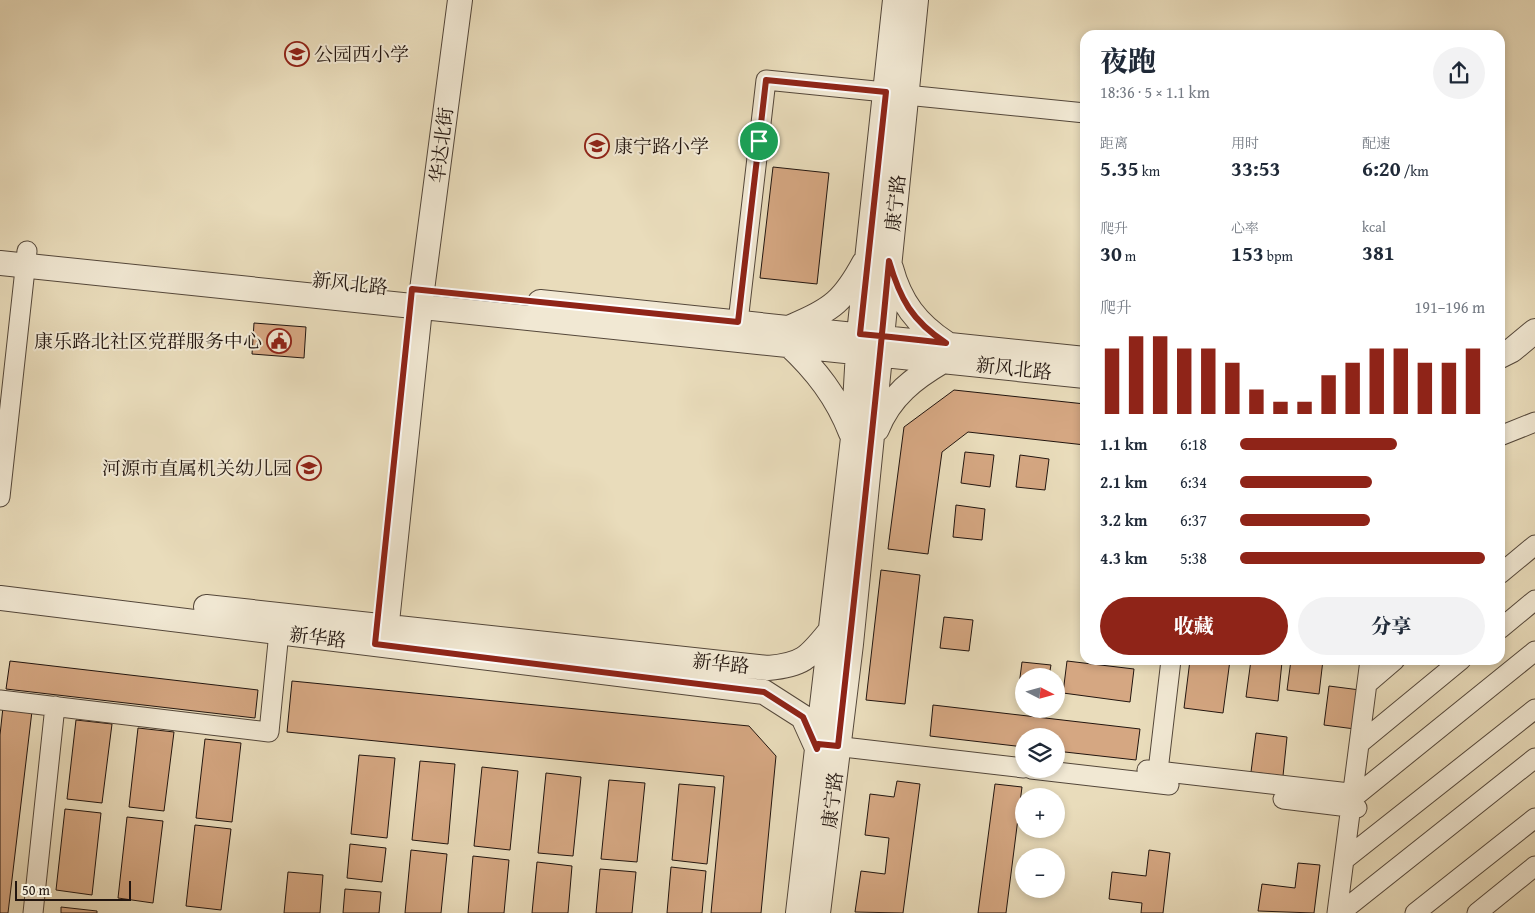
<!DOCTYPE html>
<html lang="zh">
<head>
<meta charset="utf-8">
<style>
  body { margin:0; font-family:"Gentium Book Plus","Noto Serif SC",serif; background:#f2f2f3; color:#1f2937; height:100vh; display:flex; flex-direction:column; font-size:19px; white-space:nowrap }
  * { box-sizing:border-box; margin:0 }
  p { font-size:16px; color:#747a83 }
  .icon { flex:none; width:28px; height:28px; fill:none; stroke:currentColor; stroke-width:2; stroke-linecap:round; stroke-linejoin:round }
  .map { position:relative; flex:1; overflow:hidden }
  .panel { position:absolute; left:1080px; top:30px; width:425px; height:635px; display:flex; flex-direction:column; background:#fff; border-radius:15px; box-shadow:0 2px 8px #0003 }
  .panel>* { flex:none }
  .needle { width:32px; rotate:96deg }
  .fabs { position:absolute; left:1015px; top:668px; display:grid; gap:10px }
  .fabs a { display:grid; place-items:center; width:50px; height:50px; border-radius:50%; background:#fff; box-shadow:0 2px 8px #0003; font-size:25px }
  .scale { position:absolute; left:15px; bottom:12px; width:116px; box-sizing:border-box; padding-left:5px; border:2px solid #22150f; border-top:0; font-size:14px; line-height:18px; white-space:nowrap; color:#22150f; -webkit-text-stroke:4px #f1e8d3; paint-order:stroke }
  .pin { position:absolute; display:grid; place-items:center; width:42px; height:42px; color:#fff; margin:-21px; border:2px solid #fff; border-radius:50%; box-shadow:0 1px 5px #0007 }
  .round { display:grid; place-items:center; flex:none; width:52px; height:52px; border-radius:26px; background:#f2f2f3 }
  .head { display:flex; align-items:center; justify-content:space-between; height:85px; padding:0 20px }
  h1 { font-size:28px; font-weight:800; line-height:38px }
  .metrics { display:grid; grid-template-columns:repeat(3,1fr); gap:8px; height:85px; padding:5px 20px }
  .metrics div { display:grid; align-content:center }
  .metrics b { font-size:21px; font-weight:800 }
  .metrics small { font-size:14px; font-weight:400 }
  .metrics p { font-size:14px }
  .chart { height:140px; padding:10px 20px }
  .chart p { display:flex; justify-content:space-between }
  .chart svg { width:100%; height:90px; margin-top:5px; stroke:#8f2418; stroke-width:6 }
  .action { display:flex; gap:10px; margin-top:auto; padding:10px 20px }
  .action a { flex:1; height:58px; border-radius:30px; background:#8f2418; color:#fff; font-size:20px; font-weight:800; line-height:58px; text-align:center }
  .action a+a { background:#f2f2f3; color:#1f2937 }
  ul { padding:0 20px; list-style:none; font-size:16px }
  li { display:grid; grid-template-columns:80px 60px 1fr; align-items:center; height:38px }
  li i { height:12px; border-radius:6px; background:#8f2418 }
  .map>svg:first-child { display:block }
  .building { fill:#d5a782; stroke:#22150f }
  .lines { fill:none; stroke-linecap:round; stroke-linejoin:round }
  .minor-casing { stroke:#54473a; stroke-width:21 }
  .tertiary-casing { stroke:#54473a; stroke-width:26 }
  .minor { stroke:#f1e8d3; stroke-width:19 }
  .tertiary { stroke:#f1e8d3; stroke-width:24 }
  .route-casing { stroke:#fff; stroke-width:10 }
  .route { stroke:#8f2418; stroke-width:6 }
  .labels { text-anchor:middle; dominant-baseline:central; stroke-width:4; stroke-linejoin:round; paint-order:stroke }
  .poi-label { font-size:19px; fill:#22150f; stroke:#f1e8d3; text-anchor:start }
  .street-label { font-size:19px; fill:#22150f; stroke:#f1e8d3 }
</style>
</head>
<body>
<div class="map">
<svg width="1535" height="913" viewBox="0 0 1535 913">
  <rect width="100%" height="100%" fill="#e9dcbb"/>
  <filter id="stains"><feTurbulence type="fractalNoise" baseFrequency=".004" numOctaves="4"/><feColorMatrix values="0 0 0 0 .2 0 0 0 0 .09 0 0 0 0 .02 0 0 0 .5 -.17"/></filter>
  <radialGradient id="worn" r=".72"><stop offset=".6" stop-color="#630" stop-opacity="0"/><stop offset="1" stop-color="#630" stop-opacity=".3"/></radialGradient>
  <path class="building" d="M773 167 829 173 817 284 760 278Z
    M254 323 306 327 304 358 252 354Z
    M954 390 1085 404V445L968 432 942 452 928 554 888 549 904 427Z
    M965 452 994 455 990 487 961 483Z
    M1020 455 1049 459 1045 490 1016 487Z
    M956 505 985 509 982 540 953 537Z
    M881 570 920 575 905 704 866 700Z
    M944 617 973 620 969 651 940 648Z
    M1190 660H1230L1223 713 1184 708Z
    M1251 660 1282 662 1278 701 1246 697Z
    M1291 660H1323L1319 694 1287 690Z
    M10 661 258 690 255 718 6 689Z
    M1067 661 1134 669 1130 702 1063 693Z
    M1022 662 1051 665 1049 676H1024V694L1018 693Z
    M292 681 749 726 776 756 761 913H711L724 776 287 732Z
    M1329 686 1360 690 1355 729 1324 725Z
    M933 705 1140 729 1136 760 1056 751V736H1024V747L930 736Z
    M3 707 32 711 8 913H0V735Z
    M76 720 112 724 102 803 67 799Z
    M138 728 174 732 164 811 129 807Z
    M1256 733 1287 737 1283 776 1251 772Z
    M205 739 241 743 232 822 196 818Z
    M359 755 395 758 387 838 351 834Z
    M420 761 455 764 448 844 412 840Z
    M482 767 518 771 510 850 474 846Z
    M546 773 581 777 573 856 538 853Z
    M609 780 645 783 637 862 601 859Z
    M897 781 920 784 903 913 855 912 861 871 885 874 889 838 865 835 870 794 894 797Z
    M679 784 715 787 707 864 672 860Z
    M995 784 1022 787 1006 913H978Z
    M65 809 101 813 92 895 56 890Z
    M127 817 163 821 153 903 118 898Z
    M195 825 231 829 221 910 186 906Z
    M350 844 386 848 382 882 347 878Z
    M411 850 447 854 441 913H405Z
    M1149 850 1170 853 1163 913H1141L1142 903 1109 899 1112 872 1146 876Z
    M473 856 509 860 504 913H468Z
    M537 862 572 866 568 913H532Z
    M1298 863 1320 865 1314 913 1258 911 1262 884 1295 888Z
    M671 867 706 871 702 913H667Z
    M600 869 636 872 632 913H596Z
    M288 872 323 875 320 913H284Z
    M345 889 381 892 379 913H343Z
    M61 907 97 911V913H61Z"/>
  <g class="lines">
    <defs>
      <path id="minor" d="M906 95 1085 113
        M738 322 766 80 885 92
        M1500 436 1535 422
        M0 497 27 251
        M1500 574 1535 545
        M1500 629 1535 600
        M1367 684 1395 660
        M0 700 269 732 279 632
        M1359 744 1461 660
        M826 745 1024 768
        M1031 769 1169 785
        M1147 770 1158 771 1171 660
        M1157 783 1158 771 1358 794 1535 651
        M1283 799 1357 808
        M1344 860 1535 709
        M33 913 55 706
        M1337 913 1370 660
        M1340 913 1535 758
        M1415 913 1535 818
        M1477 913 1535 866"/>
      <path id="tertiary" d="M0 263 1085 376
        M891 268C900 302 917 324 946 343
        M540 302 1085 359
        M793 326C832 310 844 300 864 263
        M788 344C816 370 837 397 851 433
        M1500 356 1512 350 1535 331
        M877 429C890 396 914 378 943 361
        M0 598 764 692 803 717 817 748
        M206 607 768 668C804 665 809 657 831 630
        M385 641 422 290 460 0
        M798 913 853 438 859 334 895 0
        M818 913 851 644 916 0"/>
    </defs>
    <use href="#minor" class="minor-casing"/>
    <use href="#tertiary" class="tertiary-casing"/>
    <use href="#minor" class="minor"/>
    <use href="#tertiary" class="tertiary"/>
  </g>
  <g class="lines">
    <defs>
      <path id="route" d="M759 141 738 322 412 289 375 644 764 692 803 717 817 749 818 744 838 746C856 584 874 423 889 261 900 299 912 321 946 343L891 337 860 334 886 92 766 80 759 141"/>
    </defs>
    <use href="#route" class="route-casing"/>
    <use href="#route" class="route"/>
  </g>
  <defs>
    <symbol id="school-ring" viewBox="-11 -11 22 22"><circle r="9.5" fill="#f1e8d3" stroke="#8f2418" stroke-width="1.5"/><path d="M0-5L7-2L0 1L-7-2ZM-4 1L0 2.5L4 1V4Q0 6-4 4Z" fill="#8f2418"/></symbol>
    <symbol id="civic-ring" viewBox="-11 -11 22 22"><circle r="9.5" fill="#f1e8d3" stroke="#8f2418" stroke-width="1.5"/><path d="M-.6-6.5H3V-4.5H.6V-3L4-1V1h2V6H-6V1h2V-1L-.6-3ZM-1.2 2.5V6h2.4V2.5Z" fill="#8f2418"/></symbol>
  </defs>
  <g fill-rule="evenodd">
    <use href="#school-ring" x="283" y="40" width="28" height="28"/>
    <use href="#school-ring" x="583" y="132" width="28" height="28"/>
    <use href="#civic-ring" x="265" y="327" width="28" height="28"/>
    <use href="#school-ring" x="295" y="454" width="28" height="28"/>
  </g>
  <g class="labels">
    <g class="poi-label">
      <text x="314" y="54">公园西小学</text>
      <text x="614" y="146">康宁路小学</text>
      <text x="262" y="341" text-anchor="end">康乐路北社区党群服务中心</text>
      <text x="292" y="468" text-anchor="end">河源市直属机关幼儿园</text>
    </g>
    <g class="street-label">
      <text transform="translate(441 145) rotate(-83)">华达北街</text>
      <text transform="translate(895 203) rotate(-84)">康宁路</text>
      <text transform="translate(350 283) rotate(6)">新风北路</text>
      <text transform="translate(1014 368) rotate(6)">新风北路</text>
      <text transform="translate(318 637) rotate(7)">新华路</text>
      <text transform="translate(721 663) rotate(6)">新华路</text>
      <text transform="translate(832 800) rotate(-83)">康宁路</text>
    </g>
  </g>
  <rect width="100%" height="100%" filter="url(#stains)"/>
  <rect width="100%" height="100%" fill="url(#worn)"/>
</svg>
<div class="fabs">
<a><svg class="needle" viewBox="-14 -14 28 28"><path d="M0-13l5 13h-10z" fill="#e53935"/><path d="M0 13l5-13h-10z" fill="#747a83"/></svg></a>
<a><svg class="icon" aria-label="layers" viewBox="0 0 24 24"><path d="M12 4l9 5-9 5-9-5zM3 14l9 5 9-5"/></svg></a>
<a>+</a>
<a>−</a>
</div>
<div class="scale">50 m</div>
<div class="pin" style="left:759px;top:141px;background:#1e9e55"><svg class="icon" aria-label="arrive" viewBox="0 0 24 24"><path d="M6 21V4h12l-3 4 3 4H6"/></svg></div>
<section class="panel">
<div class="head"><div><h1>夜跑</h1><p>18:36 · 5 × 1.1 km</p></div><a class="round"><svg class="icon" aria-label="share" viewBox="0 0 24 24"><path d="M12 15V3M7 8l5-5 5 5M5 13v7h14v-7"/></svg></a></div>
<div class="metrics">
<div><p>距离</p><b>5.35<small> km</small></b></div>
<div><p>用时</p><b>33:53</b></div>
<div><p>配速</p><b>6:20<small> /km</small></b></div>
</div>
<div class="metrics">
<div><p>爬升</p><b>30<small> m</small></b></div>
<div><p>心率</p><b>153<small> bpm</small></b></div>
<div><p>kcal</p><b>381</b></div>
</div>
<div class="chart"><p><span>爬升</span>191–196 m</p>
<svg viewBox="0 0 160 44" preserveAspectRatio="none"><path d="M5 44V12M15 44V6M25 44V6M35 44V12M45 44V12M55 44V19M65 44V32M75 44V38M85 44V38M95 44V25M105 44V19M115 44V12M125 44V12M135 44V19M145 44V19M155 44V12"/></svg>
</div>
<ul>
<li><b>1.1 km</b>6:18<i style="width:64%"></i></li>
<li><b>2.1 km</b>6:34<i style="width:54%"></i></li>
<li><b>3.2 km</b>6:37<i style="width:53%"></i></li>
<li><b>4.3 km</b>5:38<i style="width:100%"></i></li>
</ul>
<div class="action"><a>收藏</a><a>分享</a></div>
</section>
</div>
</body>
</html>
